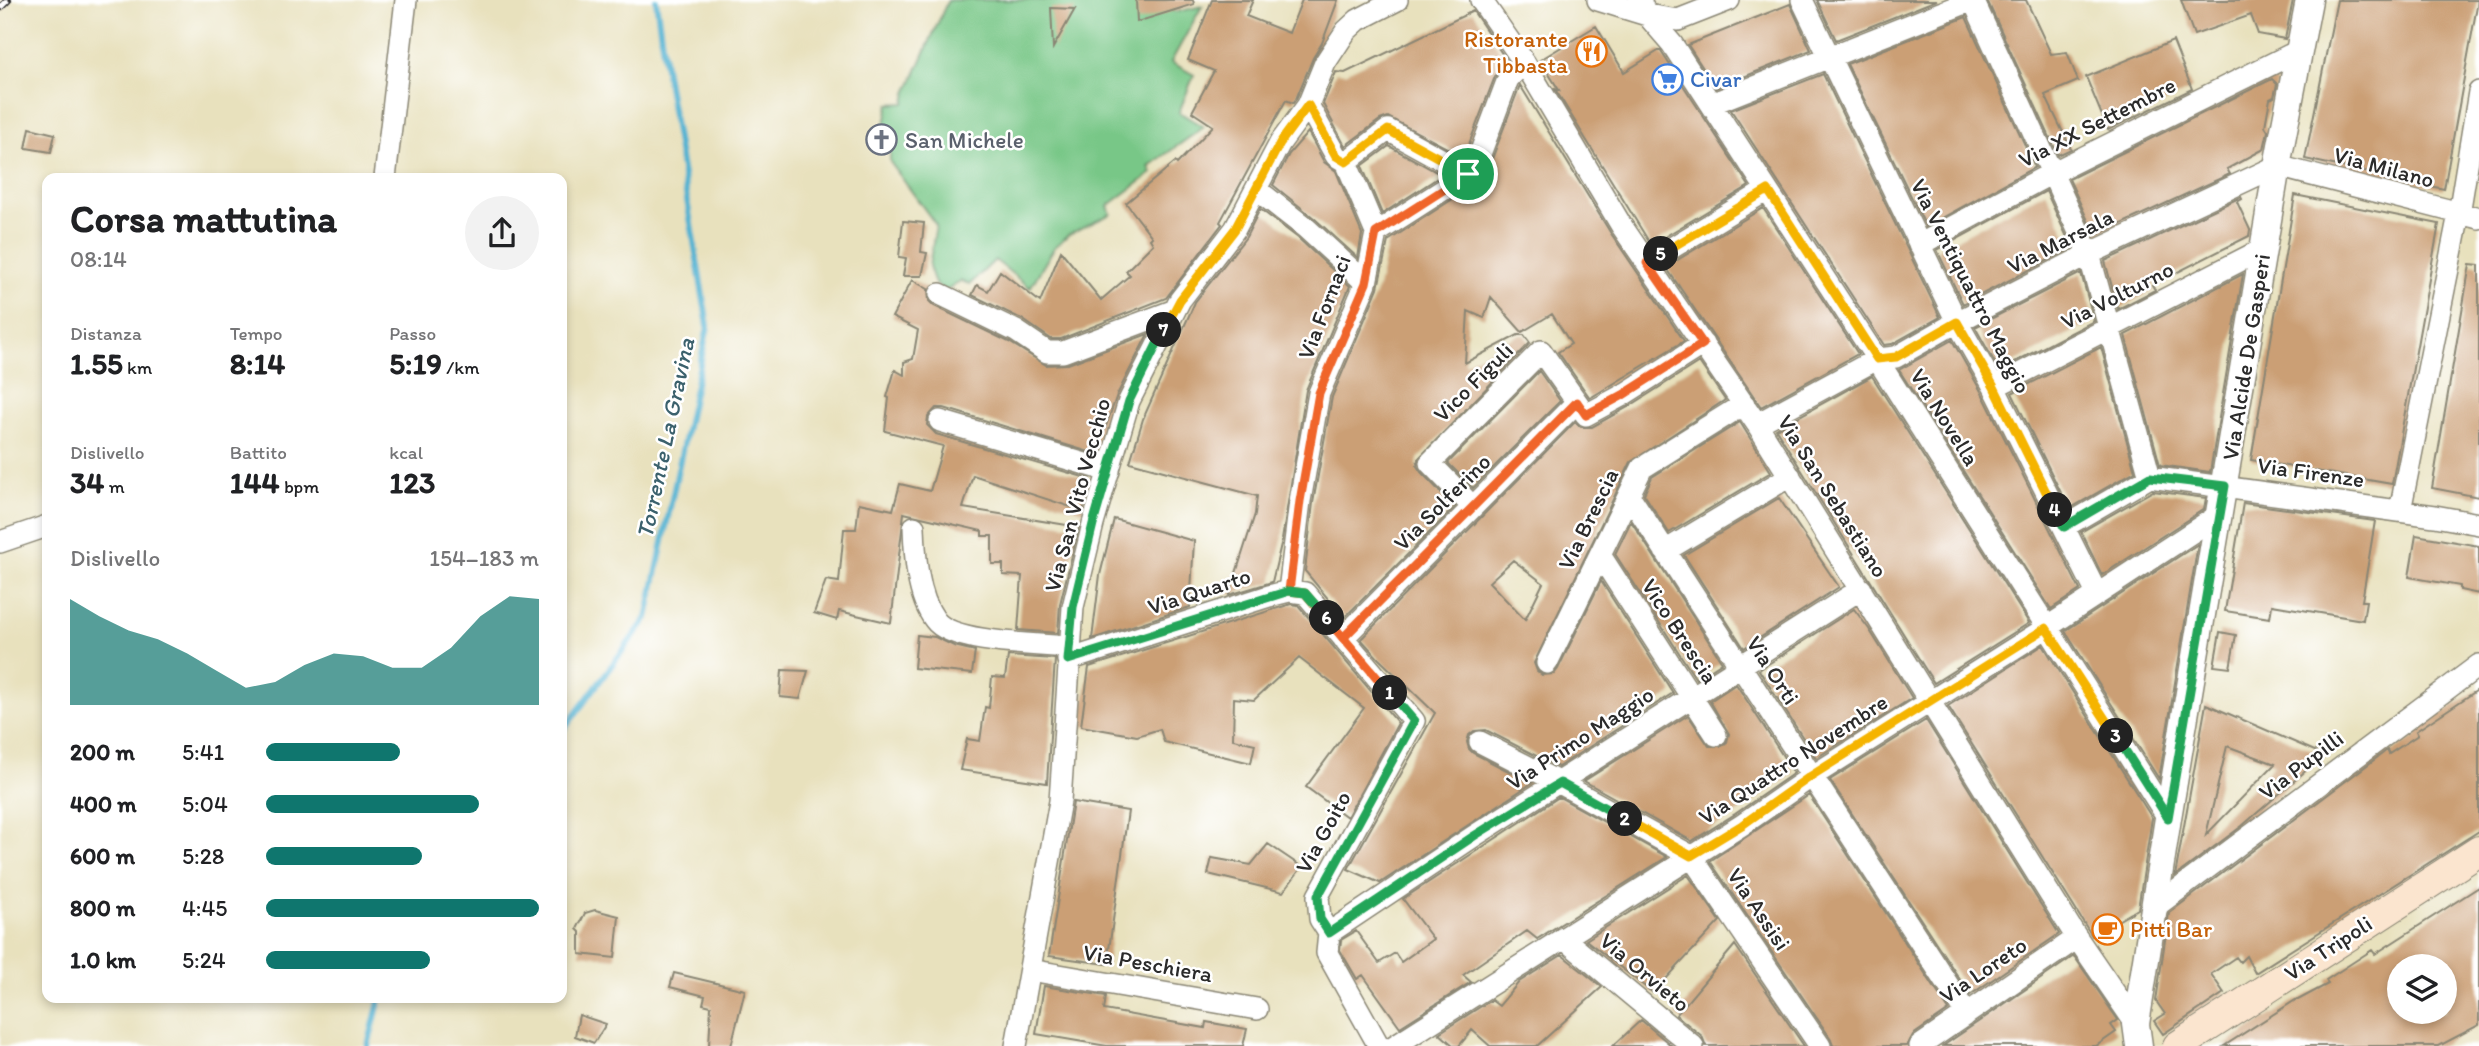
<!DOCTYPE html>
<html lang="it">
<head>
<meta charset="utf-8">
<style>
  body { margin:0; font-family:Itim,sans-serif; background:#f2f2f2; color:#202124; height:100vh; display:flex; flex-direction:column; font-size:26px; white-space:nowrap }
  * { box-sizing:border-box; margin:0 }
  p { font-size:23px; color:#757577 }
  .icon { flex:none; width:38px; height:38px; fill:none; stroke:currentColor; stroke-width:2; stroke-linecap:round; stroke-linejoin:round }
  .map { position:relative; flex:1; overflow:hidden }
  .details { position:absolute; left:42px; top:173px; width:525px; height:830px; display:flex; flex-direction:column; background:#fff; border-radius:14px; box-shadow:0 4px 10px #0003 }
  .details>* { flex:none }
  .controls { position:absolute; left:2387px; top:954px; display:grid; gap:14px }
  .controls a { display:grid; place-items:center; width:70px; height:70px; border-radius:50%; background:#fff; box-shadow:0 4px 10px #0003; font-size:35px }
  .pin { position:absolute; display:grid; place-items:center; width:60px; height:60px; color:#fff; margin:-30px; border:4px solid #fff; border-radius:50%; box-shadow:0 2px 7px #0007 }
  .km { position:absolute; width:35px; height:35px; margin:-18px; border-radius:50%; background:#222; color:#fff; font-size:19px; line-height:35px; text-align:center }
  .round { display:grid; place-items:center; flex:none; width:74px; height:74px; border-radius:37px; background:#f2f2f2 }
  .overview { display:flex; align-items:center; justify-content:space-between; height:119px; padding:0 28px }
  h1 { font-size:38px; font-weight:700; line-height:52px }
  .figures { display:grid; grid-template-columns:repeat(3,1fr); gap:10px; height:119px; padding:7px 28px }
  .figures div { display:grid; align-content:center }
  .figures b { font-size:30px; font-weight:700 }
  .figures small { font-size:19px; font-weight:400 }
  .figures p { font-size:19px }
  .chart { height:196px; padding:14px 28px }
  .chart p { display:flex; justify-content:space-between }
  .chart svg { width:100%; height:126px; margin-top:7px; fill:#0f766e; opacity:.7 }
  ul { padding:0 28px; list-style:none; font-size:23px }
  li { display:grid; grid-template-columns:112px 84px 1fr; align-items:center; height:52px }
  li i { height:18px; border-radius:9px; background:#0f766e }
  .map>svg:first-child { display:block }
  .green { fill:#78c787; stroke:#527959; stroke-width:2 }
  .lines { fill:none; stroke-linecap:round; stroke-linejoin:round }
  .stream { stroke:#53b2d1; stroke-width:6 }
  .building { fill:#cb9f75; fill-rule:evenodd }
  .minor-casing { stroke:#8a8674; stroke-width:24 }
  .tertiary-casing { stroke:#8a8674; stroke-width:29 }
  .secondary-casing { stroke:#8a8674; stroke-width:32 }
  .minor { stroke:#fff; stroke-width:21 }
  .tertiary { stroke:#fff; stroke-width:26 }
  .secondary { stroke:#fbe5cf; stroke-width:30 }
  .rail-casing { stroke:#2b2b2b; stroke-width:8 }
  .rail { stroke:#fff; stroke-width:5; stroke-dasharray:16; stroke-linecap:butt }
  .split-1-casing { stroke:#fff; stroke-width:14 }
  .split-2-casing { stroke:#fff; stroke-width:14 }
  .split-3-casing { stroke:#fff; stroke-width:14 }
  .split-4-casing { stroke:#fff; stroke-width:14 }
  .split-5-casing { stroke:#fff; stroke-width:14 }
  .split-6-casing { stroke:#fff; stroke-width:14 }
  .split-7-casing { stroke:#fff; stroke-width:14 }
  .split-8-casing { stroke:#fff; stroke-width:14 }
  .split-1 { stroke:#f0652b; stroke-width:9 }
  .split-2 { stroke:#22a559; stroke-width:9 }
  .split-3 { stroke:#f5b400; stroke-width:9 }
  .split-4 { stroke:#22a559; stroke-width:9 }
  .split-5 { stroke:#f5b400; stroke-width:9 }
  .split-6 { stroke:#f0652b; stroke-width:9 }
  .split-7 { stroke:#22a559; stroke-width:9 }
  .split-8 { stroke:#f5b400; stroke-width:9 }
  .labels { text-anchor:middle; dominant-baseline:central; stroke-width:5; stroke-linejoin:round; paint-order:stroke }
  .food-label { font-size:23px; fill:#c56008; stroke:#fff; text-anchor:end }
  .shop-label { font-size:23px; fill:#366cbe; stroke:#fff; text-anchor:start }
  .street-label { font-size:23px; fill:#2b2b2b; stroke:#fff }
  .worship-label { font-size:23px; fill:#5b616d; stroke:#fff; text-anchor:start }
  .water-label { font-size:24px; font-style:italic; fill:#3b616d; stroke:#fff }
</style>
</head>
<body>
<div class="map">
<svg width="2479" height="1046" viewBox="0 0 2479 1046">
  <rect width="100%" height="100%" fill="#fff"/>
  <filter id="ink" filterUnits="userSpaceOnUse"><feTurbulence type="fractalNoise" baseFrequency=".0143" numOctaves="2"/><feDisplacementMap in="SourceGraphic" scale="14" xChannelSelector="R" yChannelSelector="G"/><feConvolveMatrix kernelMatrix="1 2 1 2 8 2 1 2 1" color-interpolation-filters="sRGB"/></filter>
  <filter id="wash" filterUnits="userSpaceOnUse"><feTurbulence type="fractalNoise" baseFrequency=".00686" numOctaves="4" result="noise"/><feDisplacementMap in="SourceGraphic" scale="28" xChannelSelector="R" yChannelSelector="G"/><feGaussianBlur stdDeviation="1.57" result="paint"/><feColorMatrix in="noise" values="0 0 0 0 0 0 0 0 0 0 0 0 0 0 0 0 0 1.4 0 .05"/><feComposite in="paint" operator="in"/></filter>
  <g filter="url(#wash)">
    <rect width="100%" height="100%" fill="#e8e1bd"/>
    <path class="green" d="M948 0H1167L1173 11 1177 12 1202 6 1171 62 1194 75 1179 112 1204 127 1149 166 1152 173 1108 206 1111 214 1069 234 1054 248 1030 288 995 260 970 284 961 281 946 291 935 284 929 266 936 225 890 162V143L882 140 889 104 905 103 907 93Z"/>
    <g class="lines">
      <path class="stream" d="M562 732 647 618 708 326 665 67 656 0
        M368 1046 380 998"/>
    </g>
    <g id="blocks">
      <path class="building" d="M1136 0H1193L1194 4 1137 22Z
        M1212 0H1253L1246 16 1289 33 1302 0H1338L1322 43 1313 58 1296 99 1293 103 1286 100 1220 222 1222 224 1166 298 1061 339H1051L1022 319 972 295 977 285 988 291 1000 271 1040 302 1061 251 1101 300 1130 275 1126 271 1153 244 1150 239 1152 237 1126 203 1175 162 1177 164 1213 126 1192 112 1214 71 1188 60Z
        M1817 0H1937L1836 40Z
        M1987 0H2026L2051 54 2067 52 2078 81 2045 95 2071 149 2058 155Z
        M2181 0H2293L2285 39 2258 34 2251 15 2194 35Z
        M2337 0H2478L2444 189 2305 159Z
        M1790 4 1811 50 1716 88 1688 45Z
        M1051 8 1075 9 1053 48Z
        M1473 11 1507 61 1496 74 1464 157 1388 117 1380 120 1345 146 1323 104 1336 72 1345 73Z
        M1966 17 2035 167 1926 227 1847 64Z
        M1596 26 1624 72 1660 50 1749 186 1651 245 1555 89 1559 90 1540 60Z
        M2173 41 2192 89 2108 130 2086 77Z
        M1823 74 1940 317 1892 344 1884 345 1731 110Z
        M2272 79 2277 84 2274 97 2270 99 2265 126 2268 131 2264 149 2227 169 2230 174 2095 236 2069 179Z
        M1520 85 1610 232 1684 341 1590 398 1558 352 1571 344 1552 314 1522 332 1491 297 1484 318 1468 311 1465 363 1518 335H1524L1530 343 1418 459 1417 466 1421 472 1455 507 1344 618 1305 571 1313 503 1332 397 1378 288 1388 241 1479 182 1489 167Z
        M30 128 55 134 51 152 26 148Z
        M1308 132 1324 162 1336 171 1362 234 1358 258 1314 218 1273 185 1289 154Z
        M1389 146 1442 175 1382 214 1362 166Z
        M2046 191 2072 248 1963 304 1937 250Z
        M2295 195 2439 224 2392 484 2251 460Z
        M2241 197 2242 199 2237 202 2250 230 2249 236 2152 285 2155 290 2118 309 2105 261Z
        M1763 208 1858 354 1761 407 1666 267Z
        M1260 209 1298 238 1350 286 1306 390 1282 540 1272 582 1229 595 1255 514 1257 496 1130 462 1143 419 1195 302 1246 237Z
        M903 221 924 223 921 252 927 253 922 276H903L906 258 899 257Z
        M2470 264 2479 265V497L2432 488Z
        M2081 273 2094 321 1999 370 1975 327Z
        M2243 274 2210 472 2160 465 2125 335Z
        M912 280 928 289 929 301 934 306 1009 342 1046 365 1068 364 1148 334 1117 395 1096 454 944 408H936L928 417 927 425 936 434 1090 479 1083 511 973 475 963 508 1079 527 1060 604 1058 633 1018 630 1022 576 1003 575V564H992V536H982V531L904 513 891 623 839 611 837 620 814 613 826 580 839 582 844 529H856L859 503 893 510 900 484 930 491 943 446 885 431 889 398 887 397 895 370 904 375V362L913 359 918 330 892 317Z
        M1952 340 1982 393 2080 590 2051 609 1899 370Z
        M2101 347 2135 471 2069 509 2012 393Z
        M1699 362 1725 400 1631 462 1534 663 1537 671 1542 675 1554 674 1558 669 1601 581 1673 693 1558 767 1486 730 1474 731 1469 735 1467 742 1469 749 1473 753 1532 783 1380 883 1348 869 1435 713 1379 659 1361 639 1575 422 1581 427H1592L1630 406ZM1513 560 1543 583 1525 620 1489 582Z
        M1539 371 1560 401 1473 488 1448 463Z
        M1872 376 2029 623 1934 683 1776 429Z
        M1740 422 1771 472 1669 533 1644 494 1652 477Z
        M2153 491 2206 498 2204 509 2102 575 2081 532Z
        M1779 498 1839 587 1744 648 1684 555Z
        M2243 503 2375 521 2362 601H2366L2363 620 2272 605 2270 618 2225 611Z
        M1114 519 1194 541 1190 607 1092 639 1100 575Z
        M1631 521 1722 662 1696 679 1615 554Z
        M2416 535 2479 546V594L2460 590V586L2409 577Z
        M2198 544 2159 779 2065 631Z
        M1291 604 1298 605 1398 723 1347 817 1306 787 1364 708 1299 658 1254 700 1234 698 1233 739 1255 744 1251 763 1164 742 1160 729 1137 736 1081 726 1089 667Z
        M1854 609 1869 629 1912 698 1816 758 1759 670Z
        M2220 632 2236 635 2230 668 2214 666Z
        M917 635 935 637 954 646 975 651 972 674 914 668Z
        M2043 645 2152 818 2138 909 2092 936 1948 706Z
        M1008 656 1055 659 1047 783 960 770 967 739 980 741 985 707 989 708 992 677 1005 678Z
        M782 670 808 671 800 699 780 697Z
        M1736 684 1794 773 1735 814 1692 841 1584 781 1688 715 1709 746H1722L1727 742 1729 734 1710 701Z
        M2479 689V831L2255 973 2246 956 2240 962 2236 957 2211 974 2224 993 2163 1034 2154 1021 2165 1014 2156 1001 2169 913 2382 754 2387 750 2389 754 2418 735 2416 731Z
        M2206 704 2317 752V761L2242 826 2175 876ZM2227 746 2275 764 2206 835Z
        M1926 720 2059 934 1970 995 1830 780Z
        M1809 795 1949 1010 1913 1035 1907 1046H1833L1831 1039 1710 861Z
        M1559 797 1667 857 1537 939 1527 931 1463 975 1471 982 1400 1027 1363 975 1357 979 1340 950 1341 940 1356 931 1379 963 1395 953 1401 962 1433 939 1403 899Z
        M1073 802 1128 811 1107 964 1049 956Z
        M1268 844 1302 867 1283 892 1208 874 1212 858 1251 865Z
        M1688 875 1720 921 1653 993 1586 940Z
        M2479 887V1025L2439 1046H2224L2297 999 2298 1000 2328 984 2326 980 2372 950 2375 954ZM2399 966H2445V1012H2399Z
        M595 910 619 916 615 958 580 954V932L577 929 585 913Z
        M1735 945 1804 1046H1706L1702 1036 1676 1015Z
        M1562 955 1602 987 1537 1046H1490L1472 1030 1459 1046H1454L1439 1033 1491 1000 1499 1006 1519 982Z
        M2074 956 2118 1020 2111 1025 2116 1032 2096 1046H1943Z
        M674 973 745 990 731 1046H709L711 1006 703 1004 705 996 670 987Z
        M1044 986 1106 996 1104 1010 1205 1028 1206 1022 1247 1029 1243 1046H1107L1036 1034Z
        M579 1015 606 1024 594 1043 575 1036Z
        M1641 1020 1672 1046H1613Z"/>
    </g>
  </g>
  <g filter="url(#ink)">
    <use href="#blocks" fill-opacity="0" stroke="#8a8674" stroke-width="2"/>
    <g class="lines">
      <defs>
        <path id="minor" d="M1481 0 1524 62 1621 225 1757 424 2077 938 2136 1024
          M1598 0 1647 15 1678 20 1729 0
          M1639 0 1647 15 1672 44 1877 359 2168 818
          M1802 0 1957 322 1994 387 2097 594
          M1711 104 1973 0 2089 254 2150 477
          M1308 105 1336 156 1346 162 1376 233
          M1346 162 1388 130 1468 174
          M385 178 406 0
          M1256 189 1306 228 1366 283
          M1919 245 2052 173 2300 50
          M1647 263 1767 190
          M940 294 1016 331 1047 352H1063L1175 310
          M1994 387 2263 249
          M940 421 1109 471
          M1757 424 1877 359 1896 357 1957 322 2089 254 2277 166 2479 218
          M1629 495 1967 1014
          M1473 507 1430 463 1541 351 1586 415 1623 395 1703 344
          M2400 511 2459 214 2479 92
          M914 527C915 556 917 596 935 620 952 644 1040 644 1069 647
          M2064 527 2150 477 2435 516 2479 524
          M0 542 47 526
          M1665 551 1790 476
          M1600 555 1716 735
          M1289 591 1300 501 1319 393 1366 283 1376 233 1468 174 1477 162 1508 79 1524 62
          M1343 638 1577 402
          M1068 660 1269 596 1289 591 1305 593 1414 721 1318 896 1320 919 1329 933 1327 953 1379 1046
          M1547 663 1642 468 1744 404
          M1480 742 1560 783 1691 856 1820 1046
          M2155 907 2479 665
          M1329 933 1474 836 1861 589
          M1563 938 1693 1046
          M1030 970 1257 1009
          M1016 1046 1060 801 1073 607 1093 524 1129 401 1180 300 1235 229 1280 143 1308 105 1325 63 1346 31 1358 20 1397 0
          M1394 1046 1742 825 1811 777 2046 628 2220 514
          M1920 1046 2077 938"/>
        <path id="tertiary" d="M2139 1046 2136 1024 2168 818 2277 166 2309 0"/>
        <path id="secondary" d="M2178 1046 2479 851"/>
      </defs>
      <use href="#minor" class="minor-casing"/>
      <use href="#tertiary" class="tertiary-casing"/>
      <use href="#secondary" class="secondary-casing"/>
      <use href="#minor" class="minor"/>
      <use href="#tertiary" class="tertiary"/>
      <use href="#secondary" class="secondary"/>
      <defs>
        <path id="rail" d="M0 8 8 0"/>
      </defs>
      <use href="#rail" class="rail-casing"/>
      <use href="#rail" class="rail"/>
    </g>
  </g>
  <g class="lines" filter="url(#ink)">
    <defs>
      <path id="split-1" d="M1390 693 1305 593 1289 591 1300 501 1319 393 1366 283 1376 233 1468 174"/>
      <path id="split-2" d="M1390 693 1414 721 1318 896 1320 919 1329 933 1474 836 1560 783 1625 819"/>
      <path id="split-3" d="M1625 819 1691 856 1742 825 1811 776 2046 628 2116 736"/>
      <path id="split-4" d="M2055 510 2064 527 2150 477 2225 486 2168 818 2116 736"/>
      <path id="split-5" d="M1661 254 1768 190 1877 359 1896 357 1957 322 1994 387 2055 510"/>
      <path id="split-6" d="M1327 618 1343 638 1577 402 1586 415 1623 395 1703 344 1647 263 1661 254"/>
      <path id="split-7" d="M1164 330 1129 401 1093 524 1073 607 1068 660 1289 591 1305 593 1327 618"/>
      <path id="split-8" d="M1164 330 1180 300 1235 229 1280 143 1308 105 1336 156 1346 162 1388 130 1468 174"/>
    </defs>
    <use href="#split-1" class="split-1-casing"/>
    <use href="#split-2" class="split-2-casing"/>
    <use href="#split-3" class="split-3-casing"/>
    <use href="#split-4" class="split-4-casing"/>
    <use href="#split-5" class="split-5-casing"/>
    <use href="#split-6" class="split-6-casing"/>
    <use href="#split-7" class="split-7-casing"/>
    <use href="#split-8" class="split-8-casing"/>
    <use href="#split-1" class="split-1"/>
    <use href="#split-2" class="split-2"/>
    <use href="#split-3" class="split-3"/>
    <use href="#split-4" class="split-4"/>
    <use href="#split-5" class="split-5"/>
    <use href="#split-6" class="split-6"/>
    <use href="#split-7" class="split-7"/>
    <use href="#split-8" class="split-8"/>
  </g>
  <defs>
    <symbol id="restaurant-ring" viewBox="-11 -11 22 22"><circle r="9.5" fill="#fff" stroke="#e8710a" stroke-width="1.5"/><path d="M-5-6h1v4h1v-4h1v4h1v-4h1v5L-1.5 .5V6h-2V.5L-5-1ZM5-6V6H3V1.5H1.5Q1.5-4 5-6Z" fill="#e8710a"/></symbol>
    <symbol id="supermarket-ring" viewBox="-11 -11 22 22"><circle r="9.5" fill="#fff" stroke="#3f7fe0" stroke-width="1.5"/><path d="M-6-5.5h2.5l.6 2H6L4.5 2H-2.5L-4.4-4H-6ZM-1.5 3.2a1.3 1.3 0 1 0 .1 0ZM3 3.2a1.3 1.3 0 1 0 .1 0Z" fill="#3f7fe0"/></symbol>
    <symbol id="church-ring" viewBox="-11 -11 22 22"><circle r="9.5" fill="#fff" stroke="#6b7280" stroke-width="1.5"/><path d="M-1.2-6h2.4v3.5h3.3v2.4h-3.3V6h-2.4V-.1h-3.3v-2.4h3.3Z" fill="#6b7280"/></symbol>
    <symbol id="cafe-ring" viewBox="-11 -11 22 22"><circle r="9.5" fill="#fff" stroke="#e8710a" stroke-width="1.5"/><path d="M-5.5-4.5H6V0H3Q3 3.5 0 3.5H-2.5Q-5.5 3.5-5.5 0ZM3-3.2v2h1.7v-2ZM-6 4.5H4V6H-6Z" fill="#e8710a"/></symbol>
  </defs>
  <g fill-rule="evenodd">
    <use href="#restaurant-ring" x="1574" y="34" width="35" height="35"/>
    <use href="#supermarket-ring" x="1650" y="62" width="35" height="35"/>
    <use href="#church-ring" x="864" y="122" width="35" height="35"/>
    <use href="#cafe-ring" x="2090" y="912" width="35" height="35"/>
  </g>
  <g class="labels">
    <g class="food-label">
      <text x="1568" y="39">Ristorante<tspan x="1568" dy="26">Tibbasta</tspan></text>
      <text x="2130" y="929" text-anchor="start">Pitti Bar</text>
    </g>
    <g class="shop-label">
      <text x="1690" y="79">Civar</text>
    </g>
    <g class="street-label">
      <text transform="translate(2097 122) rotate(-27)">Via XX Settembre</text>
      <text transform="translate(2384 167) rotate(15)">Via Milano</text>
      <text transform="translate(2060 241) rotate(-27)">Via Marsala</text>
      <text transform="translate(1971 286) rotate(63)">Via Ventiquattro Maggio</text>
      <text transform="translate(2117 295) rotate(-27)">Via Volturno</text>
      <text transform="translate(1324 307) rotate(-69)">Via Fornaci</text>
      <text transform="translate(2246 357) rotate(-81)">Via Alcide De Gasperi</text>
      <text transform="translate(1473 382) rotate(-45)">Vico Figuli</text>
      <text transform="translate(1945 417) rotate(58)">Via Novella</text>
      <text transform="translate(2311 472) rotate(8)">Via Firenze</text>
      <text transform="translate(1077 495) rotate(-75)">Via San Vito Vecchio</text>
      <text transform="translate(1833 496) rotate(58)">Via San Sebastiano</text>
      <text transform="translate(1442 502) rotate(-45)">Via Solferino</text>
      <text transform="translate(1588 519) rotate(-64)">Via Brescia</text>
      <text transform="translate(1199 591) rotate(-18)">Via Quarto</text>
      <text transform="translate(1680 631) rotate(57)">Vico Brescia</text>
      <text transform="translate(1773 670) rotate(57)">Via Orti</text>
      <text transform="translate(1580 738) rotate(-33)">Via Primo Maggio</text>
      <text transform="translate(1793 759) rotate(-33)">Via Quattro Novembre</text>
      <text transform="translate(2301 765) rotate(-37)">Via Pupilli</text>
      <text transform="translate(1323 832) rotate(-61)">Via Goito</text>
      <text transform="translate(1759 909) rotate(56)">Via Assisi</text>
      <text transform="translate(2328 948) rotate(-33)">Via Tripoli</text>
      <text transform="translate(1148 963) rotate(10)">Via Peschiera</text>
      <text transform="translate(1983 970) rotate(-34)">Via Loreto</text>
      <text transform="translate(1645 972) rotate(40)">Via Orvieto</text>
    </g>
    <g class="worship-label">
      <text x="905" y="140">San Michele</text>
    </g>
    <g class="water-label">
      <text transform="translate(665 438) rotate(-78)">Torrente La Gravina</text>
    </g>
  </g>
</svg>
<div class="controls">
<a><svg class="icon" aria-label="layers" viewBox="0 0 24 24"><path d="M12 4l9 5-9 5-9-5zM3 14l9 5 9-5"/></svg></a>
</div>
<div class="pin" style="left:1468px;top:174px;background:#1e9e55"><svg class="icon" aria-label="arrive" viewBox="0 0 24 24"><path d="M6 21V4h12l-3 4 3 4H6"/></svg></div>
<b class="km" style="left:1390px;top:693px">1</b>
<b class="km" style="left:1625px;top:819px">2</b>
<b class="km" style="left:2116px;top:736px">3</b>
<b class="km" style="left:2055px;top:510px">4</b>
<b class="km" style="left:1661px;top:254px">5</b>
<b class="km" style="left:1327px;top:618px">6</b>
<b class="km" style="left:1164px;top:330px">7</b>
<section class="details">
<div class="overview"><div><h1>Corsa mattutina</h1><p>08:14</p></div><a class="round"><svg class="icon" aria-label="share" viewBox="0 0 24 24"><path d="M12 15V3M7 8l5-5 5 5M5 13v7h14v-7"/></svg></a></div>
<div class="figures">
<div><p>Distanza</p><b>1.55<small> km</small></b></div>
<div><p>Tempo</p><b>8:14</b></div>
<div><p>Passo</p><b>5:19<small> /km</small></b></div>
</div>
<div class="figures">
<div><p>Dislivello</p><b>34<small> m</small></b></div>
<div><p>Battito</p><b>144<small> bpm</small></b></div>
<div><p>kcal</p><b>123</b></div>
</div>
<div class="chart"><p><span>Dislivello</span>154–183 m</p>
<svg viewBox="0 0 160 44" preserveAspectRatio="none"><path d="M0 44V7L10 13L20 18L30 21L40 26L50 32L60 38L70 36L80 30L90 26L100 27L110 31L120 31L130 24L140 13L150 6L160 7V44z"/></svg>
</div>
<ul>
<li><b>200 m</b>5:41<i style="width:49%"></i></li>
<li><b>400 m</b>5:04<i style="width:78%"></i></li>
<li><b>600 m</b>5:28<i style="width:57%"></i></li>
<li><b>800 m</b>4:45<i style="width:100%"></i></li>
<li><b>1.0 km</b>5:24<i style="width:60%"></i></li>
</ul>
</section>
</div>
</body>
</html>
